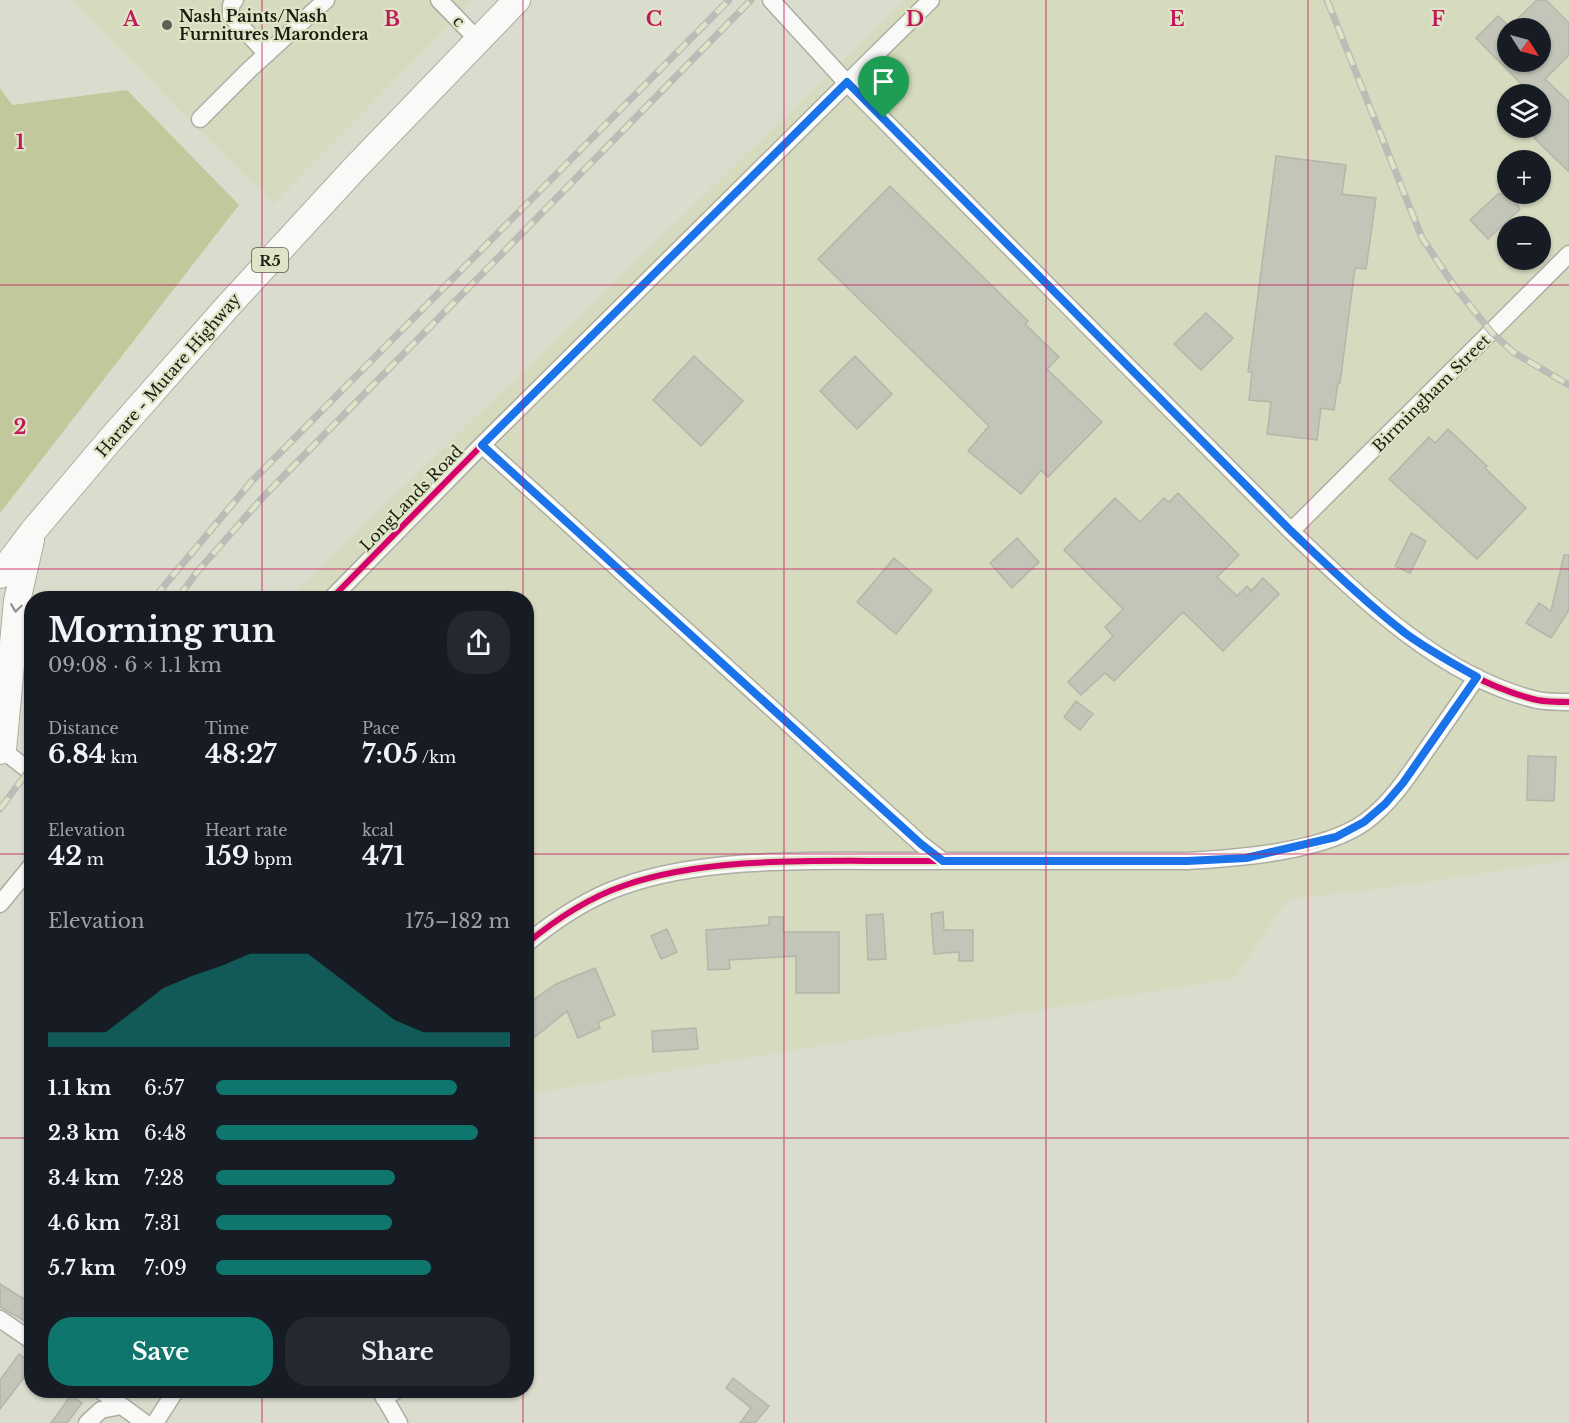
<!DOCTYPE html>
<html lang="en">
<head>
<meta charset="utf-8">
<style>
  body { margin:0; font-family:"Libre Baskerville",serif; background:#242831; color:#f1f3f6; height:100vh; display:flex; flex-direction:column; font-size:22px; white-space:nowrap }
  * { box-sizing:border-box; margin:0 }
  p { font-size:20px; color:#9ea1a6 }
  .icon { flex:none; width:33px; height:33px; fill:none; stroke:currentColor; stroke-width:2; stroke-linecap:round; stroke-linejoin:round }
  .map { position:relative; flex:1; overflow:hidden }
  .drawer { position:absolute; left:24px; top:591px; width:510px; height:807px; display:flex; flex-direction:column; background:#171b24; border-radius:24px; box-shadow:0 2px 4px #0004 }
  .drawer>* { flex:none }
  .needle { width:39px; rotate:126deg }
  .buttons { position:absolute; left:1497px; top:18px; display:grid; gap:12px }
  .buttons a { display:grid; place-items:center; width:54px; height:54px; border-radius:50%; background:#171b24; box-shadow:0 2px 4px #0004; font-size:30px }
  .pin { position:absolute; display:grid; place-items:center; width:51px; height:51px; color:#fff; margin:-62px -26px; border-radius:50% 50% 50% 0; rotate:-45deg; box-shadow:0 0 6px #0007 }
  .pin .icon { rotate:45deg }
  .round { display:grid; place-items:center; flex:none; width:63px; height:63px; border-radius:24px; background:#242831 }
  .summary { display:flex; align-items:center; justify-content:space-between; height:102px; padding:0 24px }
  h1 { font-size:33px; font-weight:700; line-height:45px }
  .metrics { display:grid; grid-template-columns:repeat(3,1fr); gap:9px; height:102px; padding:6px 24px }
  .metrics div { display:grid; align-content:center }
  .metrics b { font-size:26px; font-weight:700 }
  .metrics small { font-size:16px; font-weight:400 }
  .metrics p { font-size:16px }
  .chart { height:168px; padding:12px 24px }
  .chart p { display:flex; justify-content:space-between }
  .chart svg { width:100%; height:108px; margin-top:6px; fill:#0f766e; opacity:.7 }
  .button { display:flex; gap:12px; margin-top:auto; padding:12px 24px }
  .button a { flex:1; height:69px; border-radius:24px; background:#0f766e; color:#fff; font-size:24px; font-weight:700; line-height:69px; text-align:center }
  .button a+a { background:#242831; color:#f1f3f6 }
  ul { padding:0 24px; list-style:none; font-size:20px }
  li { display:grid; grid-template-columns:96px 72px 1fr; align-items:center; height:45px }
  li i { height:15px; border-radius:8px; background:#0f766e }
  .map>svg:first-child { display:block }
  .built { fill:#d6dbbf; fill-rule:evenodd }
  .green { fill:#c1c89c }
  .building { fill:#c2c5b8; stroke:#b3b6a9; stroke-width:1.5 }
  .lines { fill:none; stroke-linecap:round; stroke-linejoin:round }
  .minor-casing { stroke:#acaea2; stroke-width:19 }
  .highway-casing { stroke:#acaea2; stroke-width:28 }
  .minor { stroke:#f9faf8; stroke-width:16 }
  .highway { stroke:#f9faf8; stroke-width:26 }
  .rail-casing { stroke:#bbbbb7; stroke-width:7 }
  .rail { stroke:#dee4c6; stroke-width:4.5; stroke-dasharray:14; stroke-linecap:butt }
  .cycleway-casing { stroke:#dee4c6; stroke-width:10 }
  .cycleway { stroke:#d6006c; stroke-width:6 }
  .oneway { stroke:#959790 }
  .route-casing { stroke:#fff; stroke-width:12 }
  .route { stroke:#1a73e8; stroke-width:8 }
  .grid { fill:none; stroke:#c2185b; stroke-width:1.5; stroke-opacity:0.55 }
  .poi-dot { fill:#5e6053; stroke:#dee4c6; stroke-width:2 }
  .labels { text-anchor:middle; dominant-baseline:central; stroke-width:4.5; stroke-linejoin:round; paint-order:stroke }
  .shield { fill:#dee4c6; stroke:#565948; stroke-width:1.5 }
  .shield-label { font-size:15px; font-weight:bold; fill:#1b1d12 }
  .poi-label { font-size:16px; font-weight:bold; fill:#1b1d12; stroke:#dee4c6; text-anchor:start }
  .street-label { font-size:16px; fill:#1b1d12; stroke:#dee4c6 }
  .grid-label { font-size:20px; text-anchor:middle; font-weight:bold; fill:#c2185b; stroke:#dee4c6; stroke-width:4.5; stroke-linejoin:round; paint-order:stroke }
</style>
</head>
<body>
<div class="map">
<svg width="1569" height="1423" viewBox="0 0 1569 1423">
  <rect width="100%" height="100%" fill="#daddcd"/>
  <path class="built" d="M70 0H474L273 204Z
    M905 0H1569V860L1380 889 1288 899 1235 978 527 1094 526 598H289ZM1508 28H1540V62H1508ZM1508 94H1540V128H1508ZM1508 160H1540V194H1508ZM1508 226H1540V260H1508Z"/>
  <path class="green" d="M0 88 12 105 127 90 239 205 0 513Z"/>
  <path class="building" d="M1537 0H1546L1569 23V55L1545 79 1569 102V172L1534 138 1548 124 1540 117V94H1531L1476 38 1498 16 1508 25V62H1540V28H1508Z
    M1276 156 1346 165 1342 194 1376 198 1366 269 1355 268 1340 383H1338L1334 410 1321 408 1317 440 1267 434 1271 402 1249 400 1252 372H1248Z
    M890 186 1028 321 1025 324 1059 357 1047 369 1102 422 1048 477 1041 470 1021 494 968 451 989 426 818 259Z
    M1498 194H1511L1520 209 1488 239 1470 220Z
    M1206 313 1233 338 1201 370 1174 344Z
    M694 356 743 401 701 446 653 400Z
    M855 356 892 394 857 429 820 391Z
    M1448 429 1487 466 1485 468 1526 508 1477 559 1389 479 1429 437 1435 443Z
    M1178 493 1239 555 1217 577 1237 596 1247 586 1251 591 1263 578 1279 594 1223 651 1183 612 1114 681 1105 673 1081 695 1068 682 1113 636 1105 627 1123 609 1064 550 1115 498 1140 522 1164 498 1169 502Z
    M1411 533 1426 541 1410 573 1395 566Z
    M1017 538 1039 562 1012 588 990 563Z
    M1564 555H1569V610L1551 638 1526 623 1539 603 1551 611Z
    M894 558 932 590 896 634 857 602Z
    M1076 701 1093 714 1080 730 1064 717Z
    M1528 756 1556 757 1554 801 1527 800Z
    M943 912 944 930H973V961H959V952L934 954 931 914Z
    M883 914 886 959 868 960 866 915Z
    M769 917H783V932H839V993H796V956L729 960 730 969 708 970 706 930 769 925Z
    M667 929 677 952 661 959 651 936Z
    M595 968 615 1015 598 1022 600 1028 578 1038 567 1011 535 1037 526 1024V1005L556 984Z
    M696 1028 698 1049 653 1052 652 1031Z
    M0 1284 32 1304V1325L0 1307Z
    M19 1354 32 1363V1367L0 1409V1380Z
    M733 1378 769 1406 755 1423H740L751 1408 726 1388Z
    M71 1395 82 1403 67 1423H51Z"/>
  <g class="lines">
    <defs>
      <path id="minor" d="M235 0 231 5V16L267 54
        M439 0 479 41
        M771 0 847 83 931 0
        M200 119 250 69 326 0
        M482 445 921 844 943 861
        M1291 531 1569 254
        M332 598 482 445 847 83 1291 531C1360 597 1441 677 1537 700 1547 702 1559 702 1569 702
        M0 748 32 773
        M0 904 32 865
        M526 944C555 920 588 898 623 886 705 857 811 861 897 861 994 861 1091 861 1187 861 1238 858 1323 852 1365 822 1391 803 1409 775 1427 749 1444 725 1460 701 1477 677
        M0 1319 32 1341
        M100 1390 145 1423
        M380 1390 399 1423
        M384 1398 397 1390
        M87 1423 101 1410 121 1406
        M155 1423 176 1390"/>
      <path id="highway" d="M0 575 33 531 110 440 228 306 356 167 517 0
        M0 751 3 750 17 601 31 540"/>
    </defs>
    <use href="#minor" class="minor-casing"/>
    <use href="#highway" class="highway-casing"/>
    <use href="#minor" class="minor"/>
    <use href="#highway" class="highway"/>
    <defs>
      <path id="rail" d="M1327 0 1422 238 1455 287 1492 333 1513 352 1569 385
        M154 598 251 482 729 0
        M178 598 197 572 264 496 751 0
        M0 809 32 766"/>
    </defs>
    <use href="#rail" class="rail-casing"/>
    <use href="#rail" class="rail"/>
    <defs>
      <path id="cycleway" d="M332 598 482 445 847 83 1291 531C1360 597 1441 677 1537 700 1547 702 1559 702 1569 702
        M526 944C555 920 588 898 623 886 705 857 811 861 897 861 994 861 1091 861 1187 861 1238 858 1323 852 1365 822 1391 803 1409 775 1427 749 1444 725 1460 701 1477 677"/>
    </defs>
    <use href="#cycleway" class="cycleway-casing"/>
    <use href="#cycleway" class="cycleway"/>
  </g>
  <defs><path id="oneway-chevron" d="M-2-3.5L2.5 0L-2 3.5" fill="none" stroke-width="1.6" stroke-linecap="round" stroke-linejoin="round" transform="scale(1.5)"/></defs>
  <use class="oneway" href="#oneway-chevron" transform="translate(16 608) rotate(98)"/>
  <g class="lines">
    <defs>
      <path id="route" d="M847 82 1291 531C1328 566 1365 602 1405 633 1428 650 1452 663 1477 677L1403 783 1385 804 1364 822 1336 837 1246 858 1187 861H943L921 844 482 445Z"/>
    </defs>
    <use href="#route" class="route-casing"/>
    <use href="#route" class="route"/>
  </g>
  <path class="grid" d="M262 0V598M523 0V598M784 0V1423M1046 0V1423M1308 0V1423M0 285H1569M0 569H1569M0 854H32M526 854H1569M0 1138H32M526 1138H1569M262 1390V1423M523 1390V1423"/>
  <circle class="poi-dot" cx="167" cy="25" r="6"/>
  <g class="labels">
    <rect class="shield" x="252" y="248" width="36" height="24" rx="4.5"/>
    <g class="shield-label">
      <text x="270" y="260">R5</text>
    </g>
    <g class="poi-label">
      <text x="179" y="16">Nash Paints/Nash<tspan x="179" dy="18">Furnitures Marondera</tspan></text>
    </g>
    <g class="street-label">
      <text transform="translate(459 21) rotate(46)">c</text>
      <text transform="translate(168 375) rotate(-49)">Harare - Mutare Highway</text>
      <text transform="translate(1431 393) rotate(-45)">Birmingham Street</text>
      <text transform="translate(411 498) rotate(-46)">LongLands Road</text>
    </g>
  </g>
  <g class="grid-label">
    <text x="131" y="26">A</text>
    <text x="392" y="26">B</text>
    <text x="654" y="26">C</text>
    <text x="915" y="26">D</text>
    <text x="1177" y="26">E</text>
    <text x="1438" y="26">F</text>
    <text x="20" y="149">1</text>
    <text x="20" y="434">2</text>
  </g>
</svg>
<div class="buttons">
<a><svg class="needle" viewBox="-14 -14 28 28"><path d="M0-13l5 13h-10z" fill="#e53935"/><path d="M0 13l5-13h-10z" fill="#9ea1a6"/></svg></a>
<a><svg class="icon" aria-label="layers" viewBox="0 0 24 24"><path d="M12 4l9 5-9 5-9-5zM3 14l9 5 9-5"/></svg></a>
<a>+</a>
<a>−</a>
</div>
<div class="pin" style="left:884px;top:118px;background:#1e9e55"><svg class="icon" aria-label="arrive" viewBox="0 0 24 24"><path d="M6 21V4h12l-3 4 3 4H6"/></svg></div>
<section class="drawer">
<div class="summary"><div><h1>Morning run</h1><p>09:08 · 6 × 1.1 km</p></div><a class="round"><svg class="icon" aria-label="share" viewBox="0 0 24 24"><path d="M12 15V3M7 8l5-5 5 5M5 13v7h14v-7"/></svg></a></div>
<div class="metrics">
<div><p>Distance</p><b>6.84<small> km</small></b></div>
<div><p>Time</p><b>48:27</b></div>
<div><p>Pace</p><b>7:05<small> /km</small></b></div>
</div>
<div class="metrics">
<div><p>Elevation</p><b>42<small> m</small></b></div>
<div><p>Heart rate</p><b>159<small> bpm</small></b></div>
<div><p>kcal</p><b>471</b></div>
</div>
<div class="chart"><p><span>Elevation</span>175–182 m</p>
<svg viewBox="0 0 160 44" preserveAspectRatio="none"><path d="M0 44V38L10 38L20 38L30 29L40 20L50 15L60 11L70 6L80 6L90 6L100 15L110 24L120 33L130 38L140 38L150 38L160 38V44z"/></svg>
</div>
<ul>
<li><b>1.1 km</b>6:57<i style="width:82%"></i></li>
<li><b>2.3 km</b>6:48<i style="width:89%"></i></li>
<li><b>3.4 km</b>7:28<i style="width:61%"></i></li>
<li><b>4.6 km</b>7:31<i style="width:60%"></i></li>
<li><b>5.7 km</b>7:09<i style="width:73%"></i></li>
</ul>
<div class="button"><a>Save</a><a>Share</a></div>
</section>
</div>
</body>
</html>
